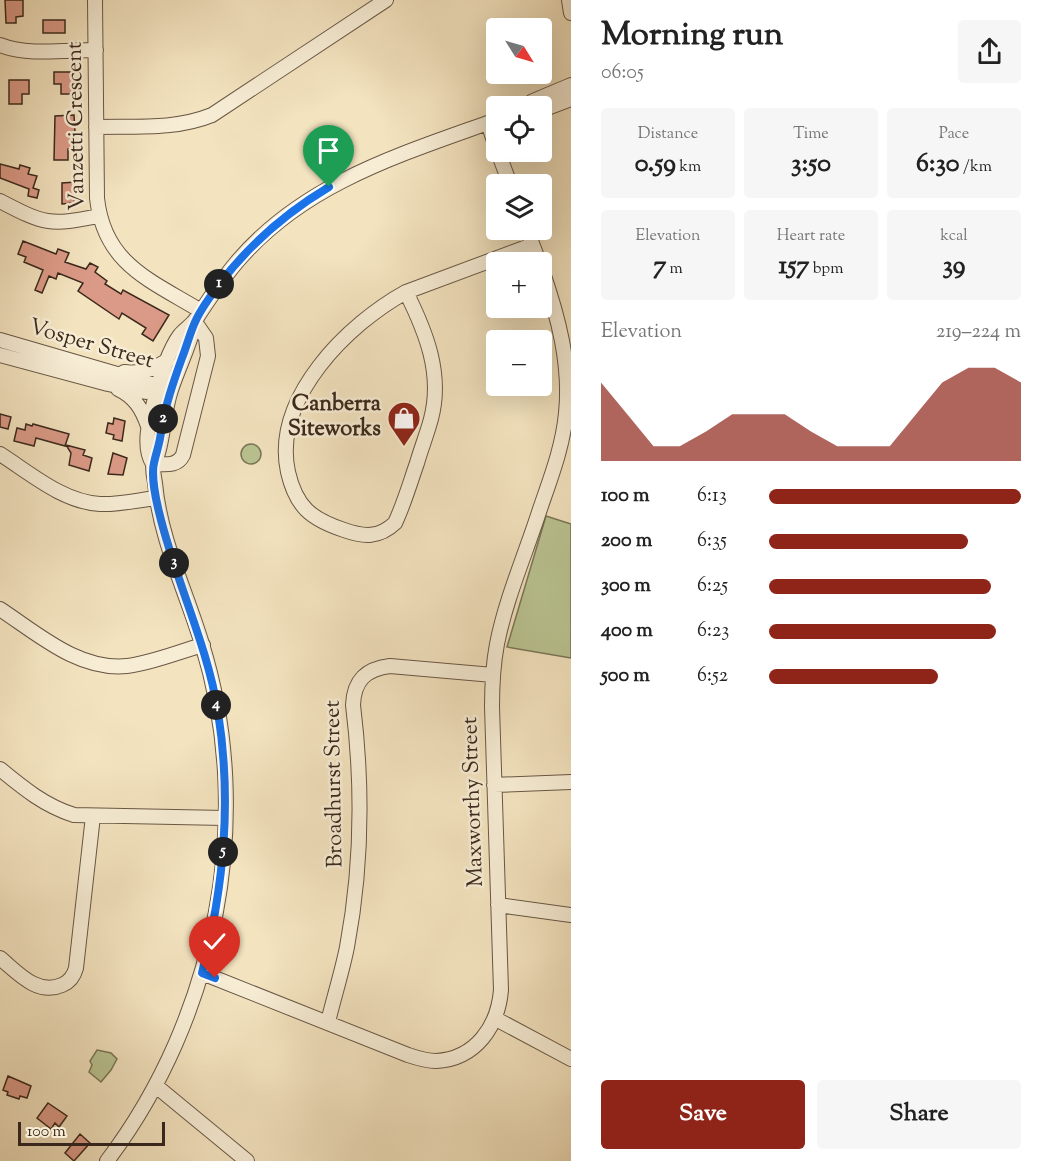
<!DOCTYPE html>
<html lang="en">
<head>
<meta charset="utf-8">
<style>
  body { margin:0; font-family:"Sorts Mill Goudy",serif; background:#f6f6f6; color:#222; height:100vh; display:flex; flex-direction:column; font-size:22px; white-space:nowrap }
  * { box-sizing:border-box; margin:0 }
  p { font-size:20px; color:#767676 }
  .icon { flex:none; width:33px; height:33px; fill:none; stroke:currentColor; stroke-width:2; stroke-linecap:round; stroke-linejoin:round }
  .map { position:relative; flex:1; overflow:hidden }
  .side { display:flex; flex-direction:column; background:#fff; width:480px }
  .side>* { flex:none }
  .needle { width:39px; rotate:127deg }
  .fabs { position:absolute; left:486px; top:18px; display:grid; gap:12px }
  .fabs a { display:grid; place-items:center; width:66px; height:66px; border-radius:6px; background:#fff; box-shadow:0 6px 24px #0002; font-size:30px }
  .scale { position:absolute; left:18px; bottom:15px; width:147px; box-sizing:border-box; padding-left:6px; border:3px solid #3b281c; border-top:0; font-size:16px; line-height:21px; white-space:nowrap; color:#3b281c; -webkit-text-stroke:4px #f7edd5; paint-order:stroke }
  .pin { position:absolute; display:grid; place-items:center; width:51px; height:51px; color:#fff; margin:-62px -26px; border-radius:50% 50% 50% 0; rotate:-45deg; box-shadow:0 0 6px #0007 }
  .pin .icon { rotate:45deg }
  .km { position:absolute; width:30px; height:30px; margin:-15px; border-radius:50%; background:#222; color:#fff; font-size:16px; line-height:30px; text-align:center }
  .round { display:grid; place-items:center; flex:none; width:63px; height:63px; border-radius:6px; background:#f6f6f6 }
  .summary { display:flex; align-items:center; justify-content:space-between; height:102px; padding:0 30px }
  h1 { font-size:33px; font-weight:700; line-height:45px }
  .figures { display:grid; grid-template-columns:repeat(3,1fr); gap:9px; height:102px; padding:6px 30px }
  .figures div { display:grid; align-content:center; border-radius:6px; background:#f6f6f6; text-align:center }
  .figures b { font-size:26px; font-weight:700 }
  .figures small { font-size:16px; font-weight:400 }
  .figures p { font-size:16px }
  .chart { height:168px; padding:12px 30px }
  .chart p { display:flex; justify-content:space-between }
  .chart svg { width:100%; height:108px; margin-top:6px; fill:#8f2418; opacity:.7 }
  .action { display:flex; gap:12px; margin-top:auto; padding:12px 30px }
  .action a { flex:1; height:69px; border-radius:6px; background:#8f2418; color:#fff; font-size:24px; font-weight:700; line-height:69px; text-align:center }
  .action a+a { background:#f6f6f6; color:#222 }
  ul { padding:0 30px; list-style:none; font-size:20px }
  li { display:grid; grid-template-columns:96px 72px 1fr; align-items:center; height:45px }
  li i { height:15px; border-radius:8px; background:#8f2418 }
  main { display:flex; flex:1; min-height:0 }
  .map>svg:first-child { display:block }
  .green { fill:#bac492; stroke:#7a7657; stroke-width:1.5 }
  .building { fill:#db9a87; stroke:#3b281c; stroke-width:1.5 }
  .lines { fill:none; stroke-linecap:round; stroke-linejoin:round }
  .minor-casing { stroke:#695745; stroke-width:16 }
  .minor { stroke:#f7edd5; stroke-width:14 }
  .route-casing { stroke:#fff; stroke-width:12 }
  .route { stroke:#1a73e8; stroke-width:8 }
  .labels { text-anchor:middle; dominant-baseline:central; stroke-width:5; stroke-linejoin:round; paint-order:stroke }
  .street-label { font-size:22px; fill:#3b281c; stroke:#f7edd5 }
  .poi-label { font-size:22px; font-weight:bold; fill:#3b281c; stroke:#f7edd5; text-anchor:end }
</style>
</head>
<body>
<main>
<div class="map">
<svg width="571" height="1161" viewBox="0 0 571 1161">
  <rect width="100%" height="100%" fill="#f3e3bf"/>
  <filter id="stains"><feTurbulence type="fractalNoise" baseFrequency=".00333" numOctaves="4"/><feColorMatrix values="0 0 0 0 .2 0 0 0 0 .09 0 0 0 0 .02 0 0 0 .5 -.17"/></filter>
  <radialGradient id="worn" r=".72"><stop offset=".6" stop-color="#630" stop-opacity="0"/><stop offset="1" stop-color="#630" stop-opacity=".3"/></radialGradient>
  <path class="green" d="M241 454a10 10 0 1 1 20 0a10 10 0 1 1-20 0Z
    M546 516 571 524V658L507 647Z
    M97 1050 111 1053 117 1059 111 1070 101 1082 89 1072 92 1065 90 1061Z"/>
  <path class="building" d="M5 0H23V16L16 17V23H6Z
    M43 20H65V33H43Z
    M54 72H74V94H61V84H54Z
    M9 80H29V94H22V104H9Z
    M74 115 76 148 68 149V160H54L55 116Z
    M0 164 19 169 20 165 30 168 28 174 37 176 33 188 39 190 37 198 28 196 29 189 0 178Z
    M76 182 74 203 62 204V183Z
    M23 241 56 254 58 249 69 253 65 262 86 269 90 263 98 267 95 272 107 281 105 284 121 294 123 290 169 315 153 341 142 334 146 328 122 313 119 319 78 291 83 283 58 273 56 279 49 276 42 293 35 290 43 270 24 262 26 257 18 254Z
    M0 414 11 417 8 429 0 427Z
    M114 418 125 421 122 441 113 439 114 435 106 433 108 423 113 424Z
    M26 424 32 426 33 424 69 434 65 446 36 438 34 446 14 441 17 428 25 430Z
    M66 445 85 450 83 455 92 458 89 471 69 465 71 453Z
    M113 453 127 458 123 475 108 474Z
    M8 1076 31 1086 27 1098 20 1096 19 1099 7 1095 8 1092 3 1090Z
    M48 1103 67 1116 59 1127 55 1123 51 1129 37 1118Z
    M80 1134 90 1143 74 1161 65 1153Z"/>
  <g class="lines">
    <defs>
      <path id="minor" d="M95 0 97 198C104 264 150 280 201 311
        M569 0 571 13
        M0 45C27 56 67 50 96 50
        M525 106 533 101 571 85
        M542 110 571 99
        M488 123 496 147
        M96 127C135 126 175 130 212 115L386 0
        M498 152 510 184
        M0 201C44 224 49 226 99 216
        M527 230 539 262
        M406 292C348 324 272 398 288 472 296 507 311 519 344 530 364 537 379 538 395 523 404 504 410 483 417 463 421 449 427 434 431 419 443 374 426 332 406 292L532 245
        M0 340 165 388
        M0 355 108 384 146 392
        M124 372C141 374 154 369 168 360
        M118 389C135 397 142 409 148 426
        M0 454C30 473 63 502 100 504 118 505 138 500 156 498
        M153 464C141 445 151 415 156 394 160 377 170 348 180 335 185 329 192 325 196 319 209 299 221 281 236 263 303 183 402 154 496 120
        M153 464C165 464 177 467 183 455L208 356 206 338 195 322
        M0 609C38 634 79 671 127 666 152 663 178 652 203 645
        M0 769C23 788 45 806 74 815L225 818
        M494 785 571 782
        M498 905 571 915
        M0 958C17 972 37 996 62 985 69 982 74 976 76 968L93 816
        M202 973 408 1055C417 1058 427 1061 436 1061 476 1059 498 1026 501 990L492 707C492 686 493 665 497 644 506 598 526 553 540 509 551 477 563 446 566 413 571 364 558 316 542 270
        M496 1019 571 1059
        M328 1022C334 997 342 972 347 947 362 867 363 786 353 705 354 680 366 669 390 666L493 675
        M156 1086 247 1161
        M107 1161C216 1017 256 818 202 644 186 591 160 539 155 483 154 478 153 471 153 465 154 461 157 457 158 453 164 432 164 411 171 390 178 368 190 345 195 322"/>
    </defs>
    <use href="#minor" class="minor-casing"/>
    <use href="#minor" class="minor"/>
  </g>
  <g class="lines">
    <defs>
      <path id="route" d="M215 978 202 973C224 886 232 801 218 712 207 643 175 580 159 512 156 500 151 475 154 463 156 453 160 443 161 432 165 406 173 383 182 358 187 346 190 332 196 320 202 307 212 294 221 282 251 243 287 212 329 187"/>
    </defs>
    <use href="#route" class="route-casing"/>
    <use href="#route" class="route"/>
  </g>
  <defs>
    <symbol id="shop-pin" viewBox="-11 -11 22 30"><path d="M0 17L-7.5 6A9.5 9.5 0 1 1 7.5 6Z" fill="#8f2418" stroke="#f7edd5"/><path d="M-5-2.5h2.3a2.7 3.5 0 0 1 5.4 0H5L5.5 6h-11ZM-1.5-2.5h3a1.5 2.3 0 0 0-3 0Z" fill="#fff"/></symbol>
  </defs>
  <g fill-rule="evenodd">
    <use href="#shop-pin" x="385" y="399" width="38" height="52"/>
  </g>
  <g class="labels">
    <g class="street-label">
      <text transform="translate(77 126) rotate(-91)">Vanzetti Crescent</text>
      <text transform="translate(91 345) rotate(16)">Vosper Street</text>
      <text transform="translate(335 784) rotate(-91)">Broadhurst Street</text>
      <text transform="translate(474 802) rotate(-92)">Maxworthy Street</text>
    </g>
    <g class="poi-label">
      <text x="381" y="405">Canberra<tspan x="381" dy="25">Siteworks</tspan></text>
    </g>
  </g>
  <rect width="100%" height="100%" filter="url(#stains)"/>
  <rect width="100%" height="100%" fill="url(#worn)"/>
</svg>
<div class="fabs">
<a><svg class="needle" viewBox="-14 -14 28 28"><path d="M0-13l5 13h-10z" fill="#e53935"/><path d="M0 13l5-13h-10z" fill="#767676"/></svg></a>
<a><svg class="icon" aria-label="locate" viewBox="0 0 24 24"><circle cx="12" cy="12" r="6"/><path d="M12 2v4M12 18v4M2 12h4M18 12h4"/></svg></a>
<a><svg class="icon" aria-label="layers" viewBox="0 0 24 24"><path d="M12 4l9 5-9 5-9-5zM3 14l9 5 9-5"/></svg></a>
<a>+</a>
<a>−</a>
</div>
<div class="scale">100 m</div>
<div class="pin" style="left:329px;top:187px;background:#1e9e55"><svg class="icon" aria-label="arrive" viewBox="0 0 24 24"><path d="M6 21V4h12l-3 4 3 4H6"/></svg></div>
<div class="pin" style="left:215px;top:978px;background:#d93025"><svg class="icon" aria-label="check" viewBox="0 0 24 24"><path d="M5 12l5 5 9-10"/></svg></div>
<b class="km" style="left:219px;top:284px">1</b>
<b class="km" style="left:163px;top:419px">2</b>
<b class="km" style="left:174px;top:563px">3</b>
<b class="km" style="left:216px;top:705px">4</b>
<b class="km" style="left:223px;top:852px">5</b>
</div>
<section class="side">
<div class="summary"><div><h1>Morning run</h1><p>06:05</p></div><a class="round"><svg class="icon" aria-label="share" viewBox="0 0 24 24"><path d="M12 15V3M7 8l5-5 5 5M5 13v7h14v-7"/></svg></a></div>
<div class="figures">
<div><p>Distance</p><b>0.59<small> km</small></b></div>
<div><p>Time</p><b>3:50</b></div>
<div><p>Pace</p><b>6:30<small> /km</small></b></div>
</div>
<div class="figures">
<div><p>Elevation</p><b>7<small> m</small></b></div>
<div><p>Heart rate</p><b>157<small> bpm</small></b></div>
<div><p>kcal</p><b>39</b></div>
</div>
<div class="chart"><p><span>Elevation</span>219–224 m</p>
<svg viewBox="0 0 160 44" preserveAspectRatio="none"><path d="M0 44V12L10 25L20 38L30 38L40 32L50 25L60 25L70 25L80 32L90 38L100 38L110 38L120 25L130 12L140 6L150 6L160 12V44z"/></svg>
</div>
<ul>
<li><b>100 m</b>6:13<i style="width:100%"></i></li>
<li><b>200 m</b>6:35<i style="width:79%"></i></li>
<li><b>300 m</b>6:25<i style="width:88%"></i></li>
<li><b>400 m</b>6:23<i style="width:90%"></i></li>
<li><b>500 m</b>6:52<i style="width:67%"></i></li>
</ul>
<div class="action"><a>Save</a><a>Share</a></div>
</section>
</main>
</body>
</html>
